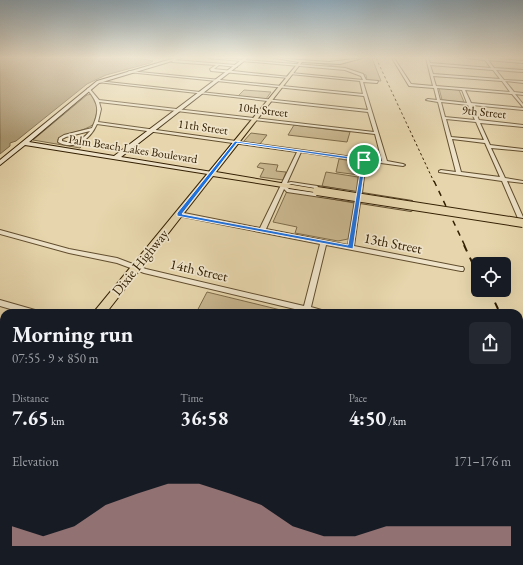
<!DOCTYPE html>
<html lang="en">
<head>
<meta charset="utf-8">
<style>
  body { margin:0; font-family:"EB Garamond",serif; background:#242831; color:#f1f3f6; height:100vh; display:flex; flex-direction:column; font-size:15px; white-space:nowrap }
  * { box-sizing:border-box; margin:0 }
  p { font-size:13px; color:#9ea1a6 }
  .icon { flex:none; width:22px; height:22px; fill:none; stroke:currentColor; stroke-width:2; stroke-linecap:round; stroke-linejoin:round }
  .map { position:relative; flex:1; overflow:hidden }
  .panel { position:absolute; left:0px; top:309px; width:523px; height:256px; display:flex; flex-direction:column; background:#171b24; border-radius:12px 12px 0 0; box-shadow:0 4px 16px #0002 }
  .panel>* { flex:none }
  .tools { position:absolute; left:471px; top:257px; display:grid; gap:8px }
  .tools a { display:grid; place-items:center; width:40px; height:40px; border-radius:6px; background:#171b24; box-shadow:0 4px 16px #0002; font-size:20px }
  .pin { position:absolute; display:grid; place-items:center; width:34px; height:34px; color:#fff; margin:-17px; border:2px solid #fff; border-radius:50%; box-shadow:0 1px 4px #0007 }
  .round { display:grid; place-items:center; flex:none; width:42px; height:42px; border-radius:6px; background:#242831 }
  .headline { display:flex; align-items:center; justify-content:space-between; height:68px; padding:0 12px }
  h1 { font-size:22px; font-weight:700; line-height:30px }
  .figures { display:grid; grid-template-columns:repeat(3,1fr); gap:6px; height:68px; padding:4px 12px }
  .figures div { display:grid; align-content:center }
  .figures b { font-size:20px; font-weight:700 }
  .figures small { font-size:11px; font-weight:400 }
  .figures p { font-size:11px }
  .chart { height:112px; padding:8px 12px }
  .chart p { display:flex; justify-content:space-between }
  .chart svg { width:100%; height:72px; margin-top:4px; fill:#c59692; opacity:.7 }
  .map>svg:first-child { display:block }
  .green { fill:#c9b790; stroke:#7e6c4a }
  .water { fill:#aa9873; stroke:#7b6846 }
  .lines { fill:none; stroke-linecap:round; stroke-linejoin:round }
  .street-casing { stroke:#614e2e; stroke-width:2 }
  .secondary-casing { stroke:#342003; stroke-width:2 }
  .primary-casing { stroke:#342003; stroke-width:2 }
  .street { fill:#efe4ca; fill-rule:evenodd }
  .secondary { fill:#efe4ca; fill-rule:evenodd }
  .primary { fill:#e7d6ad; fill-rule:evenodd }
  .rail-far3 { stroke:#342003; stroke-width:1; stroke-dasharray:2.5 2.5; stroke-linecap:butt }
  .rail-far2 { stroke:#342003; stroke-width:1.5; stroke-dasharray:5.5 5.5; stroke-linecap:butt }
  .rail-far1 { stroke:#342003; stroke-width:2; stroke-dasharray:7 7; stroke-linecap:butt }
  .rail { stroke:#342003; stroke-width:2.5; stroke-dasharray:9 9; stroke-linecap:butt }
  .primary-bridge-casing { stroke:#342003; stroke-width:10; stroke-linecap:butt }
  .primary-bridge { stroke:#e7d6ad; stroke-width:8 }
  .route { fill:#1a73e8; stroke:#fff; fill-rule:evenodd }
  .labels { text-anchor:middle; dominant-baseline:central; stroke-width:3.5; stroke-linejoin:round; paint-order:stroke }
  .far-street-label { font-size:12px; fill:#342003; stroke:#efe4ca }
  .street-label { font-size:14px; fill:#342003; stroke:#efe4ca }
</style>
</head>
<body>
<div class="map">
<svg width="523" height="565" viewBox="0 0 523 565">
  <rect width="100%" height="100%" fill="#e7d6ad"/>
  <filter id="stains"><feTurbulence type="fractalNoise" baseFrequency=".005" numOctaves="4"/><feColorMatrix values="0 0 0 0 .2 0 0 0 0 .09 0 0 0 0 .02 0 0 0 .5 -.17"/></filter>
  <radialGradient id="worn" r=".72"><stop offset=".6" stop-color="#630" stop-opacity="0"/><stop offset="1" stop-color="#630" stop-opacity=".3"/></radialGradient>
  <path class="green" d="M365 58H372L381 81 367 80 366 75 349 69 317 63H344Z
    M439 88 459 90 464 102 442 100Z
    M244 90 271 92 266 99 238 96Z
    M92 94 98 107 94 124C83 132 69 132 58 139L59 144 66 145 85 143 80 148 33 140 87 95Z
    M294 125 350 132 347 142 288 135Z
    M251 133 267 135 260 144 243 142Z
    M339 159 361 162 359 175 336 172Z
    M260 163 278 165 276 171 286 172 283 180 260 177 264 169 257 167Z
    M326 172 358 177 356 192 322 186Z
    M287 191 354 203 348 239 338 241 295 233 297 227 273 222Z
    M207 292 293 313H196Z
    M519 413 523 414V482L519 481Z"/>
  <path class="water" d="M0 58H138L153 61 150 63 106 75 87 84 16 141 10 143V146L0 154Z"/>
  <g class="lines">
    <defs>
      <path id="street" d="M208 58H220L345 68 363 74 366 80 378 81 377 83 363 82 387 161 403 164 405 165 403 166 366 161 362 193 412 201 414 209 411 211 360 203 354 246 461 267H463L464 269 463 271H461L326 245 311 307 325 311 326 313H302L303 311 144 273 117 263 69 253 0 234V230L69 249 117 258 146 269 304 306 320 244 179 216 176 214 179 212 260 228 297 152 97 124C90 140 74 151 58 142L59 138 64 135 92 128C100 111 99 103 87 89L89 88 99 100 374 132 368 112 97 82 98 81 368 110 364 96 128 72 129 71 363 94 360 81 290 74 291 73 363 80 361 76 345 70ZM99 102 375 134 382 161 98 122 101 109ZM90 131C82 140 75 145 62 141V139L66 137ZM301 152 362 161 357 192 291 182 287 183ZM291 184 356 195V199L289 189 286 186ZM284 189 287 192 355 202 348 245 266 229ZM361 196 407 203 408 207 361 200Z
        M392 58H394L411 84 433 86 426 58H428L430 63 491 68 485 60 467 58H486L523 61V63L488 60 494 68 523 70V72L496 70 504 80 523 81V83L505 81 514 92 523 93V95L515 94 523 104V107L512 94 465 90 471 103 523 108V110L472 105 479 120 523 125V127L480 123 490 145 523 149V151L491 148 505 178 523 181V183L507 181 523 217V225L520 223 502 181 439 172V171L441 170 456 172 438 102 426 100 428 99 437 100 434 88 409 86ZM430 65 493 70 500 79 433 74ZM433 76 502 81 510 92 436 86ZM437 88 462 90 467 103 440 100ZM441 102 468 105 475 120 445 117ZM446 119 476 122 484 140 451 137ZM452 139 485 143 500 177 461 172Z
        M173 60 236 65 237 67 219 65 214 69 290 77 289 78 211 71 210 69 216 65 172 62Z
        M0 300 35 310 38 311 39 313H24L0 306Z
        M0 383 4 385V395L0 393Z
        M519 487 523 489V501L519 499Z
        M0 498 4 500V512L0 510Z
        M119 561H139L140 565H120Z
        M240 561H252L251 565H239Z"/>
      <path id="secondary" d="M175 58H182L99 83 29 142 114 156 244 58H248L121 157 212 172 215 174 214 175 25 145 0 165V160L97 81Z"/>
      <path id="primary" d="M274 58 329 62 362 58 340 64 302 62 216 172 317 189 321 191 320 193 213 176 106 313H93L299 62Z
        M4 428V448L0 450V430Z"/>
    </defs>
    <use href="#street" class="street-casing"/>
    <use href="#secondary" class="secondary-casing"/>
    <use href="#primary" class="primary-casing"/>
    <use href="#street" class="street"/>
    <use href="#secondary" class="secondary"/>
    <use href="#primary" class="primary"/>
    <path class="rail-far3" d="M376 58 434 182"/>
    <path class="rail-far2" d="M434 181 465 246"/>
    <path class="rail-far1" d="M464 245 478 275
      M489 290 500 313"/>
    <path class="rail" d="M519 351 523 359
      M519 361 523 370"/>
    <defs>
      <path id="primary-bridge" d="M317 191 523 223"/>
    </defs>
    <use href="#primary-bridge" class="primary-bridge-casing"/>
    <use href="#primary-bridge" class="primary-bridge"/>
  </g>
  <linearGradient id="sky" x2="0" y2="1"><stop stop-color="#8fa9b9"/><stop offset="0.42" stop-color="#f4edda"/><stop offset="1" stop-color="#f4edda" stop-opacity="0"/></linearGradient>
  <rect width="523" height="137" fill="url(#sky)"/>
  <path class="route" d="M235 141 366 159 353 249 177 216V213ZM237 143 362 161 348 245 182 214Z"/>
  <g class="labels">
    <g class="far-street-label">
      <text transform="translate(263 110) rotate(7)">10th Street</text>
      <text transform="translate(484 112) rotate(6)">9th Street</text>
      <text transform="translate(203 127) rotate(8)">11th Street</text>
      <text transform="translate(133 149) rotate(9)">Palm Beach Lakes Boulevard</text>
    </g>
    <g class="street-label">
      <text transform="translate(393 243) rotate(11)">13th Street</text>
      <text transform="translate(140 262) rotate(-51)">Dixie Highway</text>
      <text transform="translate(199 270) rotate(13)">14th Street</text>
    </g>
  </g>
  <rect width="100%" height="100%" filter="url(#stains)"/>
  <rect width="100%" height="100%" fill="url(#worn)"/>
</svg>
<div class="tools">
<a><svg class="icon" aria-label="locate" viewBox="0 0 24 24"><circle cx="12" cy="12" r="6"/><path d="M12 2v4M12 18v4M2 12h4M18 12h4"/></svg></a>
</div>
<div class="pin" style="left:364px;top:160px;background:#1e9e55"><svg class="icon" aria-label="arrive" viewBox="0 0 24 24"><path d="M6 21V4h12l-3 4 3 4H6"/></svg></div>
<section class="panel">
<div class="headline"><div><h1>Morning run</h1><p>07:55 · 9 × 850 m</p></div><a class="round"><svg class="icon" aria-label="share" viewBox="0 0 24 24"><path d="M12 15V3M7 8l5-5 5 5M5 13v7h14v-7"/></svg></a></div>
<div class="figures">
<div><p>Distance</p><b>7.65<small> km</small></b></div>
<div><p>Time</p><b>36:58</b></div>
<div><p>Pace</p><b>4:50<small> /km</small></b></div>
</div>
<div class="chart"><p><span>Elevation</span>171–176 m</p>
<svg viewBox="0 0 160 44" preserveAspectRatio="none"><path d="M0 44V32L10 38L20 32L30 19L40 12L50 6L60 6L70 12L80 19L90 32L100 38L110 38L120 32L130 32L140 32L150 32L160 32V44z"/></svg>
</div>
</section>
</div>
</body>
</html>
